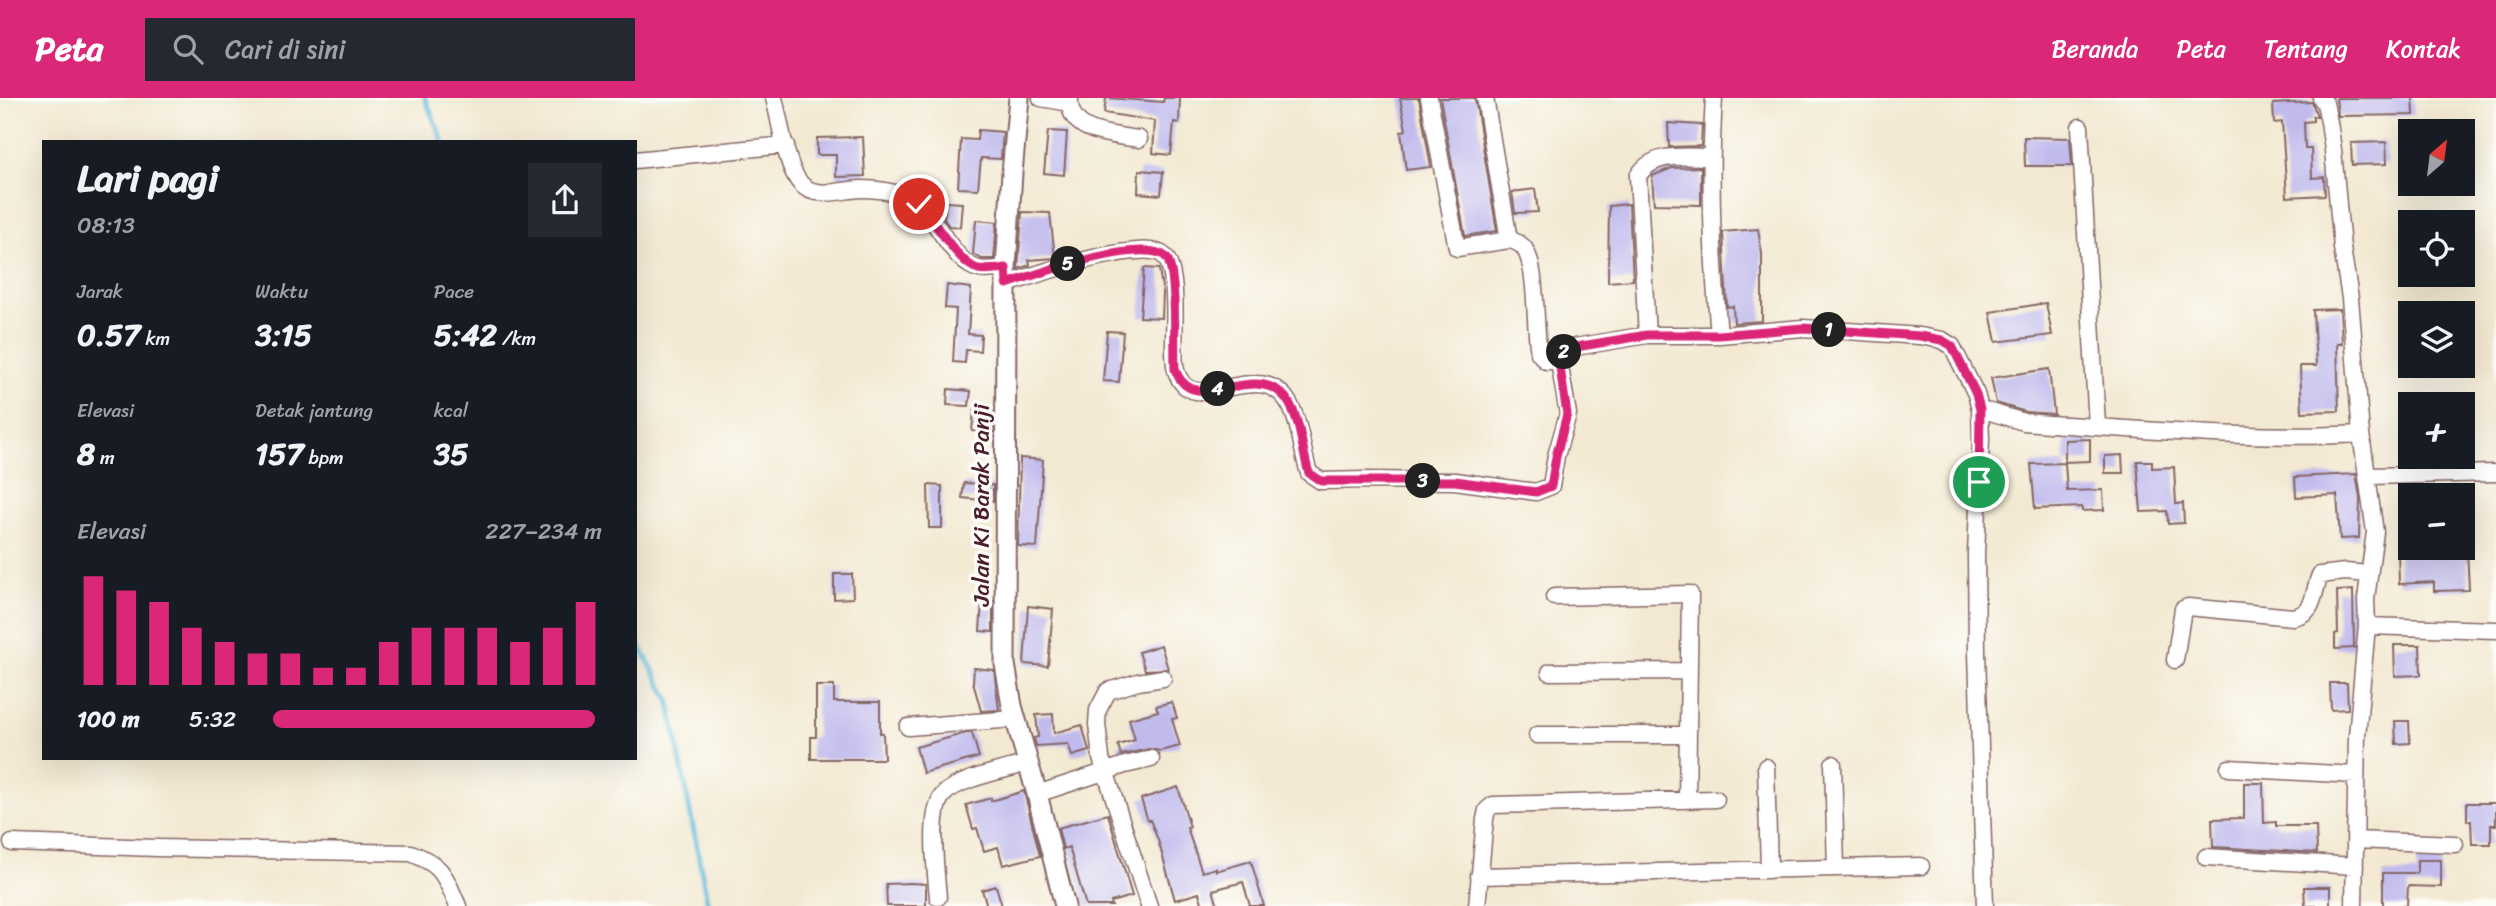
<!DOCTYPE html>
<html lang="id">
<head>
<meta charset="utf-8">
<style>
  body { margin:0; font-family:Sriracha,sans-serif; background:#242831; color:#f1f3f6; height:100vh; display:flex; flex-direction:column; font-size:26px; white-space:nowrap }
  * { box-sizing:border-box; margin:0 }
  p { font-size:23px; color:#9ea1a6 }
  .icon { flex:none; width:38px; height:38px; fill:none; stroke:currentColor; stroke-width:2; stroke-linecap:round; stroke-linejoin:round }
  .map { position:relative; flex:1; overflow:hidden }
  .panel { position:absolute; left:42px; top:42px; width:595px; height:620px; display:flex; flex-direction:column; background:#171b24; border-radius:0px; box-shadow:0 7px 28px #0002 }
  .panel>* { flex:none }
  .needle { width:46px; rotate:28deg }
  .tools { position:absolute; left:2398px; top:21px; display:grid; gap:14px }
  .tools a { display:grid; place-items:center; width:77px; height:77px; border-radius:0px; background:#171b24; box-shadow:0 7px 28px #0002; font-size:35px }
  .pin { position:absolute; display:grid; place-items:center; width:60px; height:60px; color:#fff; margin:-30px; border:4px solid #fff; border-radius:50%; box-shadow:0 2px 7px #0007 }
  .km { position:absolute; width:35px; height:35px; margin:-18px; border-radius:50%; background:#222; color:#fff; font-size:19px; line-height:35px; text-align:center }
  .round { display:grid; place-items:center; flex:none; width:74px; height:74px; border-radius:0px; background:#242831 }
  .summary { display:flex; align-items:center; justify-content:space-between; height:119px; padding:0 35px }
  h1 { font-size:38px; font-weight:800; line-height:52px }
  .stats { display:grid; grid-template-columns:repeat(3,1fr); gap:10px; height:119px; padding:7px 35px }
  .stats div { display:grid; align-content:center }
  .stats b { font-size:30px; font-weight:800 }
  .stats small { font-size:19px; font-weight:400 }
  .stats p { font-size:19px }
  .chart { height:196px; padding:14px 35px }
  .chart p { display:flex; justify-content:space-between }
  .chart svg { width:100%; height:126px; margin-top:7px; stroke:#db2777; stroke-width:6 }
  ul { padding:0 35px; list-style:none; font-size:23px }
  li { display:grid; grid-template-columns:112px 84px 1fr; align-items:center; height:52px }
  li i { height:18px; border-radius:9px; background:#db2777 }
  header { display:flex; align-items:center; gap:42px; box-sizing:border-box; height:98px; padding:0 35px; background:#db2777; color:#fff }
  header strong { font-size:33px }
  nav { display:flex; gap:38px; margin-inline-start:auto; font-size:24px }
  .search { width:490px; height:63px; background:#242831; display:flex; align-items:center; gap:18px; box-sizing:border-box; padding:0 24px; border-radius:0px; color:#9ea1a6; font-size:26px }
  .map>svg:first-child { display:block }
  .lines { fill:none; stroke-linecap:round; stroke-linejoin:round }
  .stream { stroke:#5cbadb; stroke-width:5 }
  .building { fill:#c0baed }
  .minor-casing { stroke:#856665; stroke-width:19 }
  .tertiary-casing { stroke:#856665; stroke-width:23 }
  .minor { stroke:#fff; stroke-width:16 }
  .tertiary { stroke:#fff; stroke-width:19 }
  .route-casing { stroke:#fff; stroke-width:14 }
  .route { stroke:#db2777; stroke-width:9 }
  .labels { text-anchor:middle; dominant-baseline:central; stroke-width:7; stroke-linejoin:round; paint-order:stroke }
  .street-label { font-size:23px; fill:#4a1f2b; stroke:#fdfcf7 }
</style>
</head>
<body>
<header>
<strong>Peta</strong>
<div class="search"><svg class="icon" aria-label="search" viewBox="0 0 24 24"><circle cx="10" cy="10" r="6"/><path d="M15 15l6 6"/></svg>Cari di sini</div>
<nav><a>Beranda</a><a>Peta</a><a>Tentang</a><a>Kontak</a></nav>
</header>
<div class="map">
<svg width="2496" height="808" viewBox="0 0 2496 808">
  <rect width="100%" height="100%" fill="#fdfcf7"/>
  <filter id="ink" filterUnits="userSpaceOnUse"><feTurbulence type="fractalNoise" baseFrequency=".0143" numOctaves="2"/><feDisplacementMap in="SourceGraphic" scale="14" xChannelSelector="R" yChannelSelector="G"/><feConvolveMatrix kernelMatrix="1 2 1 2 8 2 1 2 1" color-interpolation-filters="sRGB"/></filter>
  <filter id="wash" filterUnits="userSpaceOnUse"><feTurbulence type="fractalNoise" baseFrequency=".00686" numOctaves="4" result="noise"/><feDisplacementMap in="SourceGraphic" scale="28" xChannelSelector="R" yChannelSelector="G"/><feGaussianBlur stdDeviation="1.57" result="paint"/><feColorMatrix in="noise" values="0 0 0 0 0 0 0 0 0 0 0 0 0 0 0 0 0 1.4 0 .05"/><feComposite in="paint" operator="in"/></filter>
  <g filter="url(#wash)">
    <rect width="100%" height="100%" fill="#f3e9d2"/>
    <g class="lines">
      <path class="stream" d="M425 0 443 44
        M635 539 669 602 708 808"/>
    </g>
    <g id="blocks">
      <path class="building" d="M1106 0 1163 4 1164 0H1180L1179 25 1174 24 1171 57 1153 55 1155 23 1104 15Z
        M1400 0H1419L1431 69 1406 72 1401 34 1406 32Z
        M1440 0H1475L1497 133 1465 138Z
        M2336 0H2413L2414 17 2338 18Z
        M2312 4 2317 18H2313V23L2304 24 2305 51H2311L2312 80 2324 79 2325 97 2287 99 2282 24 2274 25 2273 6Z
        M1668 25 1702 27 1701 48 1669 49Z
        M978 32 1003 34 1001 61 981 60 978 91 958 90 961 41 977 42Z
        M1048 33 1067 34 1064 77 1044 75Z
        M863 39 865 78 836 79V57H817V40Z
        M2024 39 2070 40 2072 68H2025Z
        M2386 44 2387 66 2352 67 2351 45Z
        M1701 69V107L1654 106 1652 78 1672 70Z
        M1139 72 1163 74 1161 97 1138 95Z
        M1535 91 1538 114 1515 115 1512 94Z
        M946 104 962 105 960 129 949 128 944 121Z
        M1629 106 1633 182 1608 184 1609 108Z
        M1022 114 1050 115 1055 160 1029 162 1030 167 1018 171Z
        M976 122 997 124 994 161H982L973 156Z
        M1758 131 1762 156V223L1734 225 1733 208 1727 209 1723 134Z
        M1144 170 1159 171 1163 195 1162 220 1140 219Z
        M947 187 971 190 968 236 981 237 980 253 966 252 965 265 953 264 956 211 945 210Z
        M2046 205 2052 237 1996 244 1990 214Z
        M2340 211 2342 245H2337L2339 313 2302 314 2300 268H2316L2313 212Z
        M1107 233 1123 234 1119 284 1103 283Z
        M2049 271 2054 316 2026 314 1996 305 1991 280Z
        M948 291 971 293 969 308 947 307Z
        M974 313 993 314V334L972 333Z
        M2090 341V363L2065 364V342Z
        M2122 357 2123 375H2105V358Z
        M1020 360 1043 362 1037 449 1018 448Z
        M2137 363H2152V370L2174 369 2176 406 2183 405 2184 425 2168 426 2167 413 2141 414Z
        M2065 365 2067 393 2103 392 2104 412 2082 413V409L2035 411 2031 366Z
        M2356 376 2360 400 2359 440 2340 441 2337 397 2296 399 2295 379Z
        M964 385 993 387V403L962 400Z
        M928 387 942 388V430H929Z
        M2432 450H2467L2469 492 2434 493V484L2399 486 2398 454 2432 453Z
        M834 476H852L853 500 834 501Z
        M2353 492 2354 550 2335 551V536L2338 535 2337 493Z
        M982 502 993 503V534L980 533Z
        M1028 508 1053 511 1048 568 1024 566Z
        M1161 547 1168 571 1145 572 1139 554Z
        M2394 547H2420L2421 577 2395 578Z
        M974 570 994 572 999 612 981 613 973 584Z
        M2330 585H2347L2348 611 2331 612Z
        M816 588H834V604H880V635H883L884 661H811V639H816Z
        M1172 604 1177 620 1172 621 1180 648 1160 653 1149 651 1121 657 1118 647 1135 642 1129 621 1158 613 1156 608Z
        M1053 616 1054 635 1082 627 1089 653 1072 658 1068 646 1036 648 1034 640 1038 639 1036 617Z
        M2395 623H2409L2410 645 2396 646Z
        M966 635H972L979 659 923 675 916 649Z
        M2244 685H2263L2264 725 2276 724V728H2316L2317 755 2213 749 2212 721 2244 720Z
        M1178 689 1190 729 1187 730 1202 774 1216 770V773L1251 763 1264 808H1250L1243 784 1213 792 1218 808H1203L1199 795 1175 802 1158 742 1150 722 1148 723 1141 701Z
        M1024 693 1040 758 1003 767 998 749 984 753 977 730 973 731 966 707 991 700V703Z
        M2467 705H2496V727H2491V746H2472L2471 723H2467Z
        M1108 716 1132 798 1111 804 1112 808H1086L1069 749 1063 751 1058 730Z
        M2417 762H2441V789L2408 788 2407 808H2383V775H2417Z
        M911 785 926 786V808H887L886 786Z
        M996 788 1002 808H987L982 792Z
        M2304 789H2330V808H2305Z"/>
    </g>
  </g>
  <g filter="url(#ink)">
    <use href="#blocks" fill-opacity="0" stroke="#856665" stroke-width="2"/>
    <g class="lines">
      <defs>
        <path id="minor" d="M774 0C780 22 786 70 801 86 816 102 844 91 862 91 876 91 891 93 904 98 938 113 949 164 979 171 988 173 997 171 1006 170
          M1041 0 1070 5
          M1070 0C1067 36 1114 37 1139 41
          M1429 0 1457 150 1509 142C1515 143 1520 145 1524 150 1538 169 1534 229 1539 255L1546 263H1559
          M1485 0 1509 142
          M1714 0C1709 79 1712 158 1719 237
          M2321 0 2325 5 2329 24 2333 52 2342 150 2350 200 2361 336 2375 434 2366 501 2367 528 2357 638 2354 808
          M2080 29 2097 328
          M635 62 786 47
          M1007 186C1032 178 1148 137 1165 159 1178 175 1174 227 1174 248 1174 262 1174 278 1185 288 1209 309 1266 259 1291 309 1301 329 1302 354 1309 375L1321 383 1363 382 1455 383 1536 394 1551 388 1556 358 1568 316 1559 263 1564 254 1575 249 1647 237H1719L1803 230 1920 238 1942 242 1952 248 1976 296 1980 311 1981 342 1976 456 1977 554 1985 808
          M1647 237 1638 78C1653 53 1685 59 1711 59
          M1980 311 2024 324 2049 326C2153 332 2257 342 2361 336
          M2369 378 2496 375
          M1554 499 1690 496 1687 702
          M2367 528 2496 532
          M2175 562 2183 511 2188 509 2293 519C2316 515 2312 496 2320 477L2345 474 2369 476
          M1550 574 1689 573
          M908 629 1015 621
          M1537 637H1688
          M1766 669 1769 772
          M2229 670 2356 677
          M1037 696 1125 667 1151 661
          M2356 742 2455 746
          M12 745 157 750 411 755C444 768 444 777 458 808
          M2206 759 2355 768
          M1836 770 1921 768
          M1479 778 1836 770 1833 666
          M938 799C936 776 928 714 943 697 958 680 1006 672 1028 665
          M1149 808 1101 660 1097 626 1098 612 1108 593 1138 584 1163 580
          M1477 808 1485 721 1487 712 1493 707 1716 701"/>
        <path id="tertiary" d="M1019 0 1012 75 1006 170 1005 566 1012 608 1037 696 1065 808"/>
      </defs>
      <use href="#minor" class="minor-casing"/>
      <use href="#tertiary" class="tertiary-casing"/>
      <use href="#minor" class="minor"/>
      <use href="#tertiary" class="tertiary"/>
    </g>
  </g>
  <g class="lines" filter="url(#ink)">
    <defs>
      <path id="route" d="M919 106C934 122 959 166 978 171 987 173 997 171 1006 170L1007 186C1031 178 1154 134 1168 162 1177 183 1174 246 1175 271 1192 320 1248 266 1281 295 1301 313 1301 351 1309 375L1321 383H1455L1536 394 1551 388 1556 359 1567 316 1559 263 1564 254 1576 249 1647 237H1719L1803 230 1920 238 1942 242 1952 248 1976 296 1980 311 1979 384"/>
    </defs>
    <use href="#route" class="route-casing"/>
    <use href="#route" class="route"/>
  </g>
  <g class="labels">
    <g class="street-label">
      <text transform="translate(981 407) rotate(-90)">Jalan Ki Barak Panji</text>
    </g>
  </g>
</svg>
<div class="tools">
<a><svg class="needle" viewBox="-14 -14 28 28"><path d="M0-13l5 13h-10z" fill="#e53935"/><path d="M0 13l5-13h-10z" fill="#9ea1a6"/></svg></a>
<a><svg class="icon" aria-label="locate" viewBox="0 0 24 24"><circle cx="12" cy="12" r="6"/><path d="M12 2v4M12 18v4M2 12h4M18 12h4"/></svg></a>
<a><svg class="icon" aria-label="layers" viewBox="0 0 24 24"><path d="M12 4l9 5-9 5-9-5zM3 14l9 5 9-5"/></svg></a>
<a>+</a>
<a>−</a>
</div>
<div class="pin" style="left:1979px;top:384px;background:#1e9e55"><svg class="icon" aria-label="arrive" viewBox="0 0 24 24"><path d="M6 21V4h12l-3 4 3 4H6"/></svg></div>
<div class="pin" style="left:919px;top:106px;background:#d93025"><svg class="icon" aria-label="check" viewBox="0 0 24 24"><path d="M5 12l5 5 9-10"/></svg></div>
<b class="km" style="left:1829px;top:232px">1</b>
<b class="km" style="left:1564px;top:254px">2</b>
<b class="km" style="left:1423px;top:383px">3</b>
<b class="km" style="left:1218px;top:291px">4</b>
<b class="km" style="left:1068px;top:166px">5</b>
<section class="panel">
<div class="summary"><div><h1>Lari pagi</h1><p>08:13</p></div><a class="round"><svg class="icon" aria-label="share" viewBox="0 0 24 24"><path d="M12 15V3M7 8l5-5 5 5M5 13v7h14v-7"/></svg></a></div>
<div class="stats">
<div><p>Jarak</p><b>0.57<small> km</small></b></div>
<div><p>Waktu</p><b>3:15</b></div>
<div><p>Pace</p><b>5:42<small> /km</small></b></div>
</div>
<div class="stats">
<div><p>Elevasi</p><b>8<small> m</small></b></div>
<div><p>Detak jantung</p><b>157<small> bpm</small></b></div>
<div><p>kcal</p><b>35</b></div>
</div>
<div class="chart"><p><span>Elevasi</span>227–234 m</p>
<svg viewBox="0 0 160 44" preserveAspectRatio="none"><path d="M5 44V6M15 44V11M25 44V15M35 44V24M45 44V29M55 44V33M65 44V33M75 44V38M85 44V38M95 44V29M105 44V24M115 44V24M125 44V24M135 44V29M145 44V24M155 44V15"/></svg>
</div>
<ul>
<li><b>100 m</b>5:32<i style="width:98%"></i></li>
</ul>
</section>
</div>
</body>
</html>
